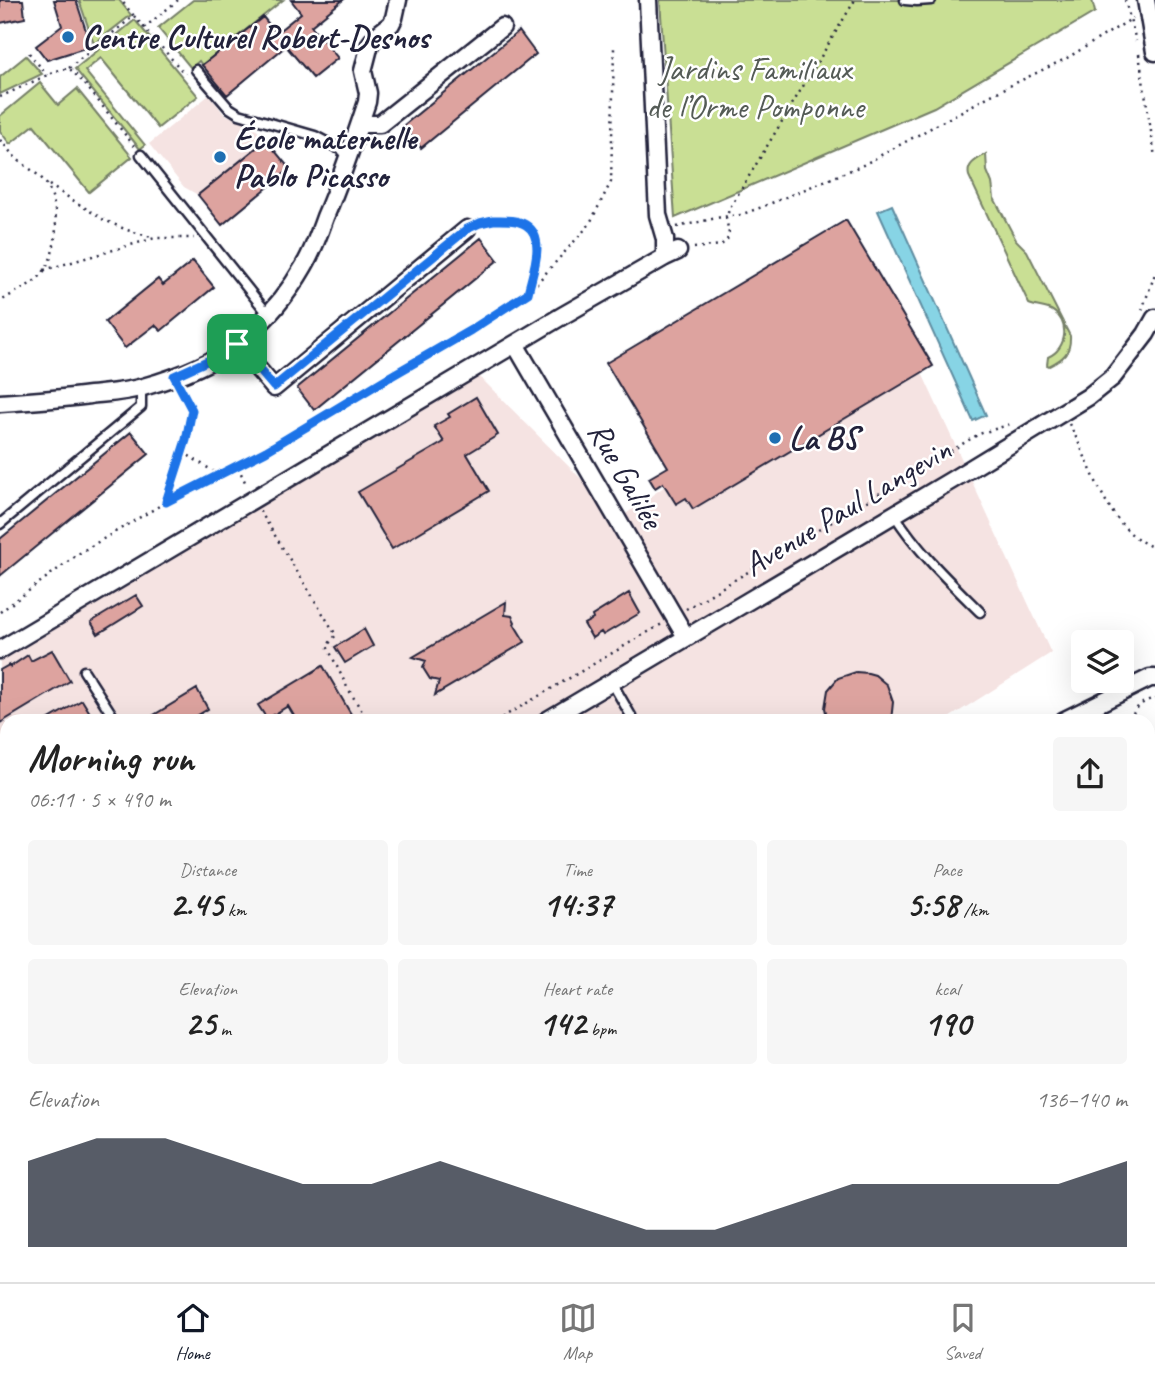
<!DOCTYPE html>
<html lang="en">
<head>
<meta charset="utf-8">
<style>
  body { margin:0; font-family:Caveat,sans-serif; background:#f6f6f6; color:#222; height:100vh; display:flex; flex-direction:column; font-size:26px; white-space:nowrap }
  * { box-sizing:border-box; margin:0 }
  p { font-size:23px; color:#767676 }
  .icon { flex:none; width:38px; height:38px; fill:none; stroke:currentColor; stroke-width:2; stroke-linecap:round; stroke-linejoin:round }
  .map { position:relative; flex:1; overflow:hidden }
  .sheet { position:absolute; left:0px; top:714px; width:1155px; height:569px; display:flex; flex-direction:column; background:#fff; border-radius:21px 21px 0 0; box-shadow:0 7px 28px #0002 }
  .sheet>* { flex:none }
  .fabs { position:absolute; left:1071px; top:630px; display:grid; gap:14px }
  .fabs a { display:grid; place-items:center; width:63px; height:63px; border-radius:7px; background:#fff; box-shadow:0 7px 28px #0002; font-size:35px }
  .pin { position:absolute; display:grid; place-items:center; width:60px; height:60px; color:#fff; margin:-30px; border-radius:14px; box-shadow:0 4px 10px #0006 }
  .round { display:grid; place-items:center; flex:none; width:74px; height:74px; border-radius:7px; background:#f6f6f6 }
  .summary { display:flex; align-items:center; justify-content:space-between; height:119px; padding:0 28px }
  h1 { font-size:38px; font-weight:800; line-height:52px }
  .stats { display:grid; grid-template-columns:repeat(3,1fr); gap:10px; height:119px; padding:7px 28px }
  .stats div { display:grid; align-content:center; border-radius:7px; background:#f6f6f6; text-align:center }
  .stats b { font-size:35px; font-weight:800 }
  .stats small { font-size:19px; font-weight:400 }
  .stats p { font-size:19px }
  .chart { height:196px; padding:14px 28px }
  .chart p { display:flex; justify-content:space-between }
  .chart svg { width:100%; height:126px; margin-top:7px; fill:#111827; opacity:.7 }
  .tab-bar { display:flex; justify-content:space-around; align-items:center; height:98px; border-top:2px solid #e0e0e0; background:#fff; font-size:19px; color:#767676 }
  .tab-bar a { display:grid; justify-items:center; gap:4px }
  .tab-bar .on { color:#111827 }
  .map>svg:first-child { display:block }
  .built { fill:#f5e3e2 }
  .green { fill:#c9df94; stroke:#768068; stroke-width:2 }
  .water { fill:#87d4e5; stroke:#5f8da1; stroke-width:2 }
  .building { fill:#dda39f; stroke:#22223b; stroke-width:2 }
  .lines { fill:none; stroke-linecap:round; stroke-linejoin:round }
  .lane-casing { stroke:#22223b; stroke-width:13 }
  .street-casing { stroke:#22223b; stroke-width:21 }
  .path { stroke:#22223b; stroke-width:2.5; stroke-dasharray:2 5; stroke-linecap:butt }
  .lane { stroke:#fff; stroke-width:8 }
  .street { stroke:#fff; stroke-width:16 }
  .route-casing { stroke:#fff; stroke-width:14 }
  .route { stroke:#1a73e8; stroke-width:9 }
  .poi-dot { fill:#1f6fb2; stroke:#fff; stroke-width:2.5 }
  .labels { text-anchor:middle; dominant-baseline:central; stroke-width:5; stroke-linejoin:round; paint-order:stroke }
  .poi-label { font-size:33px; font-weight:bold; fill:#22223b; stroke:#fff; text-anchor:start }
  .park-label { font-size:33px; fill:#545b56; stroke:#fff }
  .street-label { font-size:33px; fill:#22223b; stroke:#fff }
</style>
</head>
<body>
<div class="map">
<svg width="1155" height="1282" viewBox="0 0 1155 1282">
  <rect width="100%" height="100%" fill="#fff"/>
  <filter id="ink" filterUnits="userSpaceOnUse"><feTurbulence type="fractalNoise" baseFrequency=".0143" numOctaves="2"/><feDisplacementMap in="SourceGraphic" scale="14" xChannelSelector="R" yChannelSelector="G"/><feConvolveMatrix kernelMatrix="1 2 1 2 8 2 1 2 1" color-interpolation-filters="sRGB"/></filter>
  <g filter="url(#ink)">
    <path class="built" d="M209 95 224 114 255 127 290 169 222 225 198 195 184 187 149 144Z
      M898 321 1051 653 944 721H7V1276H156L147 1282H0V661L475 372 620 518Z
      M1155 1256V1282H1115L1124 1276H1148V1261Z"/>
    <path class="green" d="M79 0H119L131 15 94 44Z
      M193 0H283L202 65 199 61 191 68 158 28Z
      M660 0H1092L1095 12 934 107 675 218Z
      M135 20 198 96 158 128 101 58 85 71 145 145 140 149 75 69Z
      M26 56 42 74 0 94V77Z
      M40 83 58 105 77 89 132 157 89 192 34 125 10 144 0 131V116Z
      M986 154 987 171 992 183 994 198 1016 240 1027 251 1070 336C1071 353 1063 359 1049 366L1047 365 1048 357C1067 349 1071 321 1051 310 1044 307 1036 307 1029 304L969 176C966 164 977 159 986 154Z
      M277 1276H970L960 1282H282Z"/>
    <path class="water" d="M892 205 986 415 973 421 878 211Z"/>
    <path class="building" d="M0 0H23L25 18 0 23Z
      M54 0H76L91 46 47 60 36 46 62 26Z
      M291 0H343L311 26 338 58 313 78 286 46 227 95 202 65 263 17 276 33 301 13Z
      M519 31 536 54 421 148 403 126Z
      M266 140 290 169 222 225 198 195Z
      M846 220 933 366 693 509 686 498 676 504 663 483 655 488 649 478 668 467 606 363Z
      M481 238 498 260 314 410 297 388Z
      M193 261 214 287 161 331 155 325 125 348 105 322 158 279 163 285Z
      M476 397 498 435 467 454 489 491 392 549 358 492 444 442 434 426 450 417 448 414Z
      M131 432 149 454 0 576V539Z
      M629 593 640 613 603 635 601 632 592 638 584 624 593 619 592 616Z
      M136 595 143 606 98 634 91 622Z
      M506 602 505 615 512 616 515 622 514 624 525 642 435 695 439 681 430 679 423 668 426 661 413 657Z
      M364 629 373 646 345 663 335 647Z
      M52 650 70 681 0 723V670L9 665 10 667 28 655 31 661Z
      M323 666 355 721H297L288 706 267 719 258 705Z
      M856 672 868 673 875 675 887 685 893 702 891 721H828L825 708 828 690 838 678Z
      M197 689 208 709 188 721H144Z
      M82 700 95 721H46Z"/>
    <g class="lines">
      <defs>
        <path id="lane" d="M905 0 917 1 931 0
          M196 70 228 107 239 114 315 136 349 154
          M141 155 268 314
          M894 514C919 553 948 580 980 612
          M0 524 141 407V387
          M84 671 116 721
          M611 681 634 721
          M136 1282 146 1276"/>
        <path id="street" d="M648 0 658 215 665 239V257
          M1146 0 1155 52
          M360 124H380L502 27
          M237 344 274 388 467 229
          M515 344 686 637
          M0 403C30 401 60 399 90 395 108 393 126 392 143 387 175 378 212 364 239 343 264 322 288 294 304 266 313 251 319 234 325 217 341 180 354 141 367 102L368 93 363 71 370 44 377 35 391 24 394 18 398 0
          M0 650 562 316 665 257 678 251
          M546 721 952 480 1088 397 1113 377 1146 334 1155 318
          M1063 721 1150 678H1155
          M0 1037 4 1044 0 1046
          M0 1134 7 1146
          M1148 1191 1155 1201
          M1148 1226 1155 1218
          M81 1276 82 1282
          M981 1282 991 1276
          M1046 1282 1056 1276"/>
      </defs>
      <use href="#lane" class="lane-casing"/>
      <use href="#street" class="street-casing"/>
      <path class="path" d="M1125 0 1136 41
        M134 16 185 74
        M144 28 178 0
        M29 53 47 75
        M1139 54 1155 157
        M69 68 134 16 121 0
        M0 97 56 71 69 68 84 83 135 147
        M0 140C5 145 9 151 14 156 24 166 40 174 47 185 61 208 59 261 37 279 26 288 12 293 0 302
        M49 185 104 220 127 230 151 237
        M480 223C493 220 505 219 519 223 548 232 533 272 528 293
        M677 227 721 217 740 215 762 207 863 165 993 94 1067 58 1133 18
        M694 248 721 245 727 240 729 234 726 217 731 206 855 0
        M44 270 155 238H194
        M1142 310 1155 274
        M1069 424C1093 466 1106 530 1155 548
        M183 452 219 475
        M238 467 247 486
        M166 502 186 440 192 410 181 390
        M260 511 336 635 327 646 347 687 368 721
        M686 609 979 434 1014 423
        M0 612 81 552 166 502 266 451 386 379 471 330 528 293 589 225 611 182 614 48
        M496 721 662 624
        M1131 721C1133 708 1143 701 1155 698
        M1148 771 1155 776
        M1014 1282 1024 1276"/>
      <use href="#lane" class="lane"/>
      <use href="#street" class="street"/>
    </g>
  </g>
  <g class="lines" filter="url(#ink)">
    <defs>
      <path id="route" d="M493 220C504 220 517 219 526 225 547 238 532 274 528 293L471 330 386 379 266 451 166 502 186 440 192 410 174 376 218 356 237 344 274 387 467 229 480 223Z"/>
    </defs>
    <use href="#route" class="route-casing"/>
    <use href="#route" class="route"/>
  </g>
  <g class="poi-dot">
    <circle cx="68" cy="37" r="7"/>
    <circle cx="220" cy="157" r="7"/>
    <circle cx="775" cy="438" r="7"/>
  </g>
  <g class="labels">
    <g class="poi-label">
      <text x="82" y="37">Centre Culturel Robert-Desnos</text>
      <text x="234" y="138">École maternelle<tspan x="234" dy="38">Pablo Picasso</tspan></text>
      <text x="789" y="438">La BS</text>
    </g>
    <g class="park-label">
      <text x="755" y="69">Jardins Familiaux<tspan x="755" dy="38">de l’Orme Pomponne</tspan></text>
    </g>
    <g class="street-label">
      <text transform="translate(626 475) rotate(60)">Rue Galilée</text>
      <text transform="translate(847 507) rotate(-31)">Avenue Paul Langevin</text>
    </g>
  </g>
</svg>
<div class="fabs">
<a><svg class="icon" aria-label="layers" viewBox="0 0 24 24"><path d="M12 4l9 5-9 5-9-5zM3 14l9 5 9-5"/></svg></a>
</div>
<div class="pin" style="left:237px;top:344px;background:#1e9e55"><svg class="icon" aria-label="arrive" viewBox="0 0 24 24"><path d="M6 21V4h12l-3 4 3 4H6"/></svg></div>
<section class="sheet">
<div class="summary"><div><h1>Morning run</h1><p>06:11 · 5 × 490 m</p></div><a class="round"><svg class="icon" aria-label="share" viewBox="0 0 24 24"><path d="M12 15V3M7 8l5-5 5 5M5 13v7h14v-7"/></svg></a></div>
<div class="stats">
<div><p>Distance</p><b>2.45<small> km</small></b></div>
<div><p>Time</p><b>14:37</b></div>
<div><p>Pace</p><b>5:58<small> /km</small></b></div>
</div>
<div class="stats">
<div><p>Elevation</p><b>25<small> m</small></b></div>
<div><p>Heart rate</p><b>142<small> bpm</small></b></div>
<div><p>kcal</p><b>190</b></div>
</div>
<div class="chart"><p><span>Elevation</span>136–140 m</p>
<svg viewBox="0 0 160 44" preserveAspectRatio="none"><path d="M0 44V14L10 6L20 6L30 14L40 22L50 22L60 14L70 22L80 30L90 38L100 38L110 30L120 22L130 22L140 22L150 22L160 14V44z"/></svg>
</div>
</section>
</div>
<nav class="tab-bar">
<a class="on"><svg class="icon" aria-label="home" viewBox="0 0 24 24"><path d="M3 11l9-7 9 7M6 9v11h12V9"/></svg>Home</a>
<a><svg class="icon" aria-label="map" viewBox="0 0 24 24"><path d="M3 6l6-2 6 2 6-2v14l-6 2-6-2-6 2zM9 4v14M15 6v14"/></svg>Map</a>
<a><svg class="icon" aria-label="saved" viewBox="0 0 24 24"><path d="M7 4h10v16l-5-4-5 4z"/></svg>Saved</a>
</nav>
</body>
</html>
